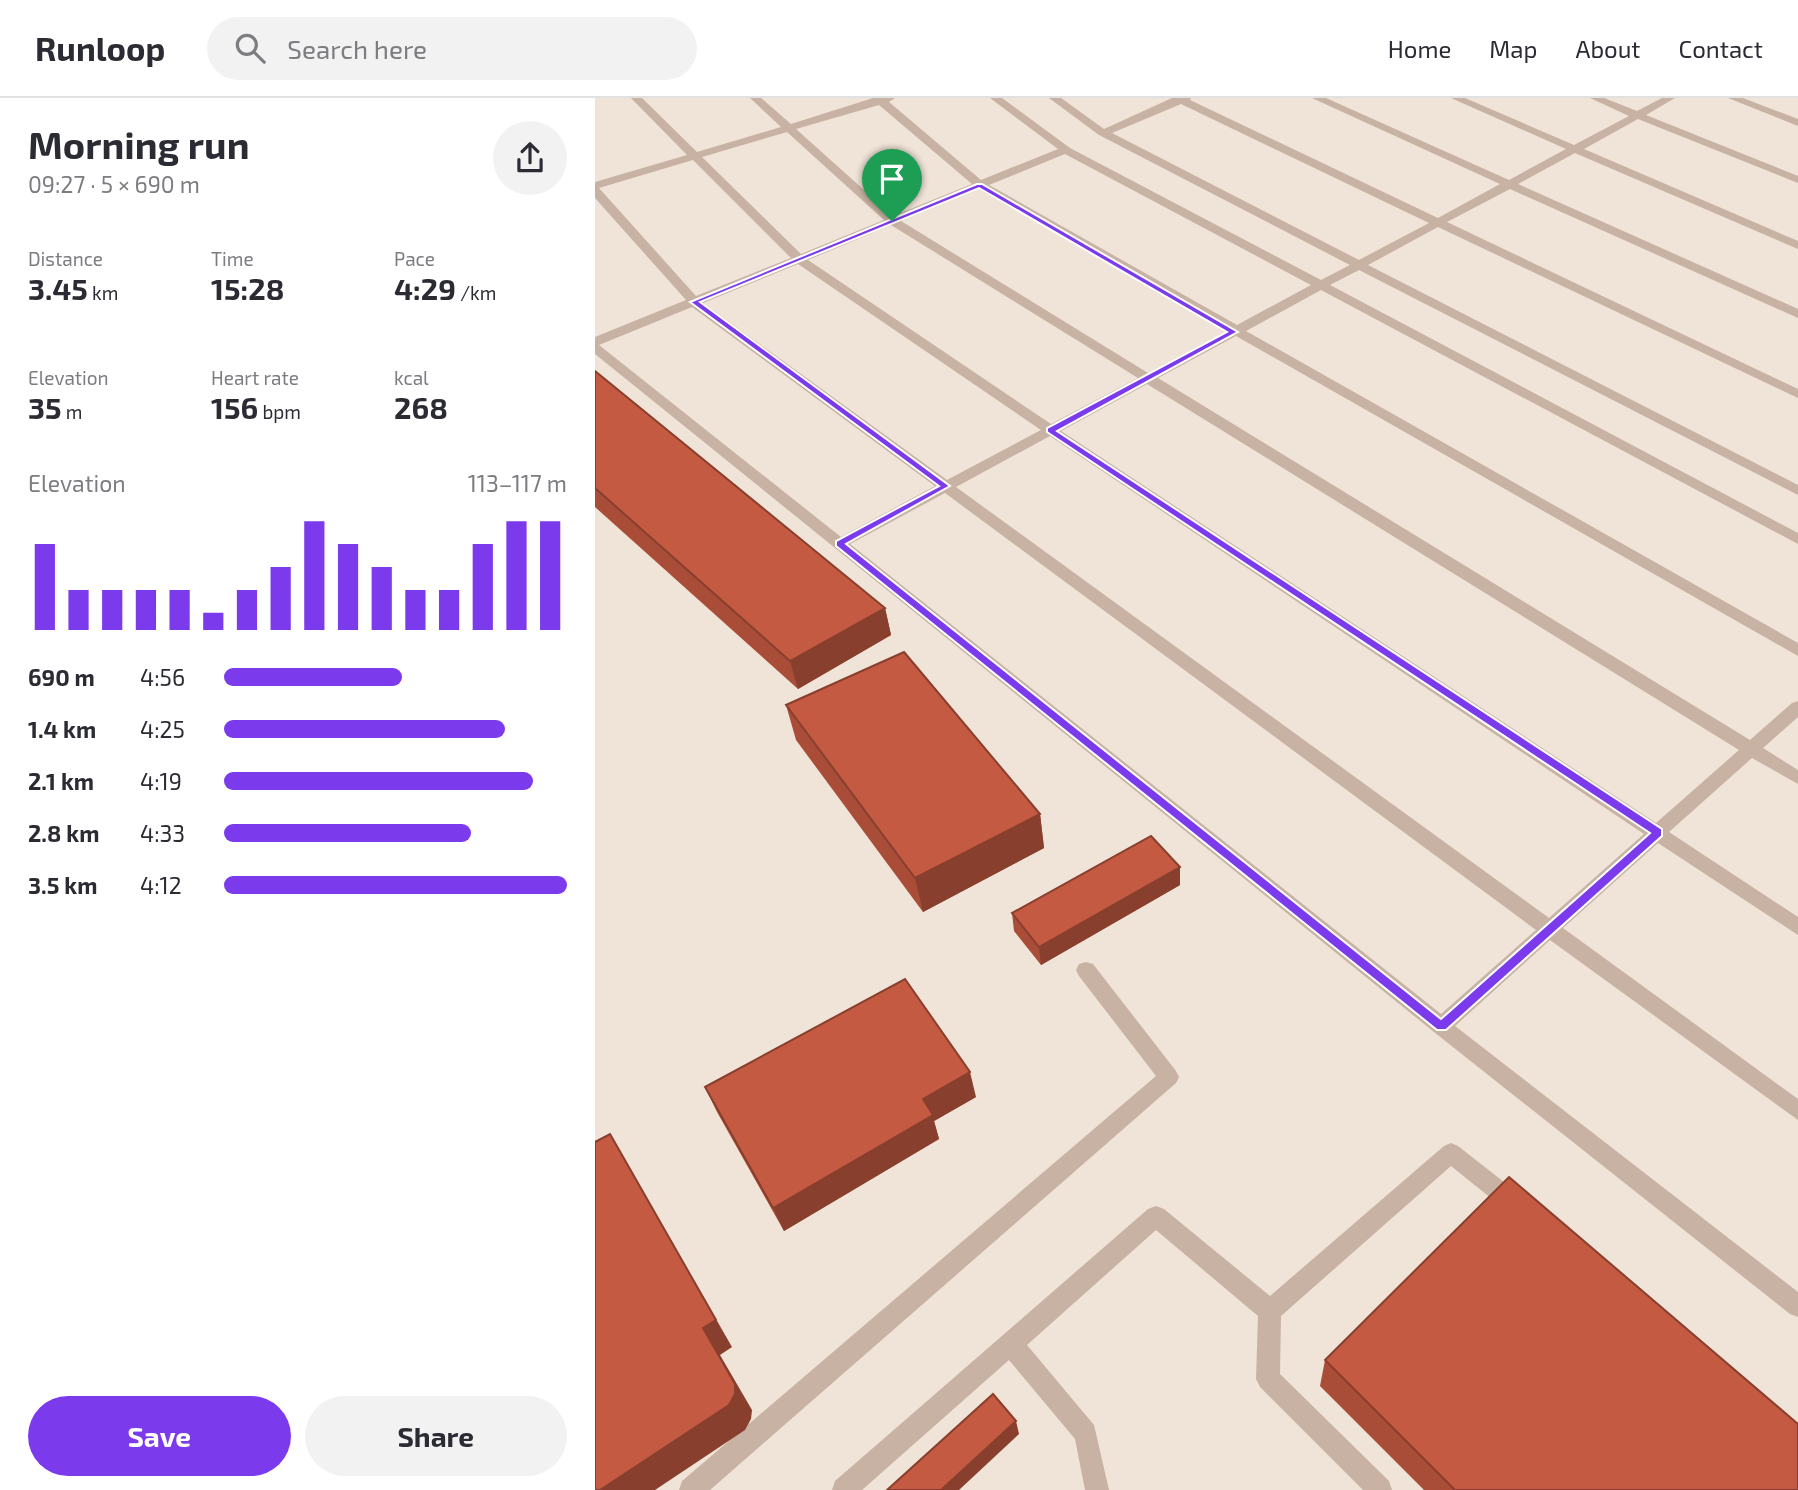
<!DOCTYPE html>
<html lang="en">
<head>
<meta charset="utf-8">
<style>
  body { margin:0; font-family:"Exo 2",sans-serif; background:#f2f2f3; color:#2b2b33; height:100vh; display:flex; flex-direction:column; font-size:26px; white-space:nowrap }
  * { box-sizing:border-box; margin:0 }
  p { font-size:23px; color:#7c7c81 }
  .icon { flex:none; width:38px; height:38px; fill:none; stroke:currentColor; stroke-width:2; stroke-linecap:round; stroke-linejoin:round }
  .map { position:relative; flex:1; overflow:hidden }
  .sheet { display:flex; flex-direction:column; background:#fff; width:595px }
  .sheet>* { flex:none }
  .pin { position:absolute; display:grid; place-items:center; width:60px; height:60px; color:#fff; margin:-72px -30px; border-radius:50% 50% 50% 0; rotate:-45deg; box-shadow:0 0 7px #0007 }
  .pin .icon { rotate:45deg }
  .round { display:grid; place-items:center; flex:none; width:74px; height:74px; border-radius:37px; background:#f2f2f3 }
  .overview { display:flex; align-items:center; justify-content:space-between; height:119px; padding:0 28px }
  h1 { font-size:38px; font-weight:700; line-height:52px }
  .stats { display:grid; grid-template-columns:repeat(3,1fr); gap:10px; height:119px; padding:7px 28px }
  .stats div { display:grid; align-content:center }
  .stats b { font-size:30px; font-weight:700 }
  .stats small { font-size:19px; font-weight:400 }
  .stats p { font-size:19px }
  .chart { height:196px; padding:14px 28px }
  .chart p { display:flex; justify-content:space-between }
  .chart svg { width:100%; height:126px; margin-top:7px; stroke:#7c3aed; stroke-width:6 }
  .action { display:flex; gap:14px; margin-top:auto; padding:14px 28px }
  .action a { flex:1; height:80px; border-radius:42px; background:#7c3aed; color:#fff; font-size:28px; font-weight:700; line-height:80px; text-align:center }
  .action a+a { background:#f2f2f3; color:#2b2b33 }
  ul { padding:0 28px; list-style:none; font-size:23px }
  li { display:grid; grid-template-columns:112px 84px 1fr; align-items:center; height:52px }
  li i { height:18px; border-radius:9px; background:#7c3aed }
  header { display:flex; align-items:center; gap:42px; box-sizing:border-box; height:98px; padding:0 35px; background:#fff; border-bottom:2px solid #e1e1e2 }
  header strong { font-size:33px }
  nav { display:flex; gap:38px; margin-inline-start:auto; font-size:24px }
  .search { width:490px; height:63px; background:#f2f2f3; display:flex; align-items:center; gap:18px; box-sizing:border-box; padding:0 24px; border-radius:38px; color:#7c7c81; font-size:26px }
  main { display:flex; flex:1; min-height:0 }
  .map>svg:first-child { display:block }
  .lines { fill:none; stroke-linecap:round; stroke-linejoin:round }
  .lane { fill:#c7b2a3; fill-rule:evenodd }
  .wall { fill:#a94d38 }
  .shaded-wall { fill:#893f2e }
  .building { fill:#c45a41; stroke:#893f2e; stroke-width:2 }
  .route { fill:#7c3aed; stroke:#fff; stroke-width:2; fill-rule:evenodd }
</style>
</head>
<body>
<header>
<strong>Runloop</strong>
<div class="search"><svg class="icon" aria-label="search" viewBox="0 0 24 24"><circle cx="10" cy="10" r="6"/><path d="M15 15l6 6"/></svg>Search here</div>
<nav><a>Home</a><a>Map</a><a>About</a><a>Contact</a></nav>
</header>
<main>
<section class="sheet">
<div class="overview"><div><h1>Morning run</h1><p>09:27 · 5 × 690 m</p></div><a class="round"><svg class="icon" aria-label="share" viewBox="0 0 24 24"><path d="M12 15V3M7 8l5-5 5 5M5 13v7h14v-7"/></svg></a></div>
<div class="stats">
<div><p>Distance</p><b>3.45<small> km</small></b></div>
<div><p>Time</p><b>15:28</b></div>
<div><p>Pace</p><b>4:29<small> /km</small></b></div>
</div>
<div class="stats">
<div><p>Elevation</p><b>35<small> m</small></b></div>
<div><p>Heart rate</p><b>156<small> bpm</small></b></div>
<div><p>kcal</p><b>268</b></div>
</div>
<div class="chart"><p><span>Elevation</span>113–117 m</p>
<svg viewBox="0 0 160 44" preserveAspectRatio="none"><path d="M5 44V14M15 44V30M25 44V30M35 44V30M45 44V30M55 44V38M65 44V30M75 44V22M85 44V6M95 44V14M105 44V22M115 44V30M125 44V30M135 44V14M145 44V6M155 44V6"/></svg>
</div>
<ul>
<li><b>690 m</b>4:56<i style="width:52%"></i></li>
<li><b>1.4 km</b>4:25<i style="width:82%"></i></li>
<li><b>2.1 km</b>4:19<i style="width:90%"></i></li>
<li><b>2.8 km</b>4:33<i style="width:72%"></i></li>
<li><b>3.5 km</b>4:12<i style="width:100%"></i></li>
</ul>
<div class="action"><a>Save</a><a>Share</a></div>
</section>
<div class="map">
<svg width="1203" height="1392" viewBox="0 0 1203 1392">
  <rect width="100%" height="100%" fill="#f0e3d7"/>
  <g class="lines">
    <path class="lane" d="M36 0H47L102 54 186 29 155 0H166L196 26 278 0H300L294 4 386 82 463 51 395 0H407L475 50 726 182 755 167 504 37 454 0H466L509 31 577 0H596L595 2 843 120 905 86 717 0H731L914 82 971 51 856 0H870L979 47 1034 18 995 0H1009L1042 13 1067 0H1080L1051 17 1203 78V85L1043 21 989 51 1203 143V151L980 55 923 86 1203 211V220L915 91 852 124 1203 291V300L843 129 773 167 1203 387V397L764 172 735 187 1203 435V446L726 192 651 233 1203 545V558L641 238 563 280 1155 642 1197 605 1203 603V619L1168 650 1203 672V686L1157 660 1074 734 1203 819V837L1063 745 968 830 1203 1001V1022L955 842 860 928 1203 1194V1219L1195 1216 839 934 0 256V239L91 202 0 100V84L92 57ZM586 6 834 125 764 162 517 35ZM284 7 377 86 298 118 201 31ZM192 34 289 122 206 156 107 59ZM470 56 716 187 642 227 394 87ZM98 62 196 160 101 198 4 90ZM384 91 632 233 553 275 306 123ZM296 127 543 280 456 326 213 162ZM203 166 446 332 352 382 108 205ZM97 209 340 388 246 439 4 247ZM552 286 1144 652 1061 725 466 333ZM455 338 1049 736 954 820 361 389ZM350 395 941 832 846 916 255 446Z
      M1133 0H1148L1203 21V28Z
      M491 864 498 866 581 973 584 979 581 985 115 1392H84L87 1383 561 978 484 878 481 872 484 866Z
      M856 1045 863 1048 928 1099 931 1106 928 1113 920 1116 912 1113 856 1068 686 1218 685 1276 794 1383 797 1392H768L665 1289 661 1281 663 1218 561 1132 432 1247 499 1327 514 1392H490L480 1341 414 1262 267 1392H237L240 1383 553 1111 561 1108 569 1111 675 1198 849 1048Z"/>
  </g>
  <path class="wall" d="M0 273 290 510 296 537 203 591 0 409Z
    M191 607 445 716 449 750 328 814 201 642Z
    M585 787 446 867 419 833 417 815Z
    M110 989 381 999 339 1023 344 1041 189 1133 122 1014Z
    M730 1262 1203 1392H829L725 1288Z"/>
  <path class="shaded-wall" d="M290 510 296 537 203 591 195 563Z
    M445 716 449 750 328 814 320 780Z
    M585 769V787L446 867 444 849Z
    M375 974 381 999 339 1023 344 1041 189 1133 178 1110 328 1001Z
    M15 1036 137 1249 125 1257 157 1312 156 1321 150 1332 60 1392H5L108 1230Z
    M421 1323 424 1336 364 1392H346Z"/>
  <path class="building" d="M0 273 290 510 195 563 0 390Z
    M309 554 445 716 320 780 191 607Z
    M556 738 585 769 444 849 417 815Z
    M310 881 375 974 328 1001 338 1017 178 1110 110 989Z
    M15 1036 121 1222 108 1230 140 1286V1296L134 1307 5 1392H0V1044Z
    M914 1079 1203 1326V1392H860L730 1262Z
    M398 1296 421 1323 346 1392H292Z"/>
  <path class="route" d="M382 86H387L643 234 462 333 1067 731V738L851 932H842L241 448V443L344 388 95 204ZM384 90 632 234 452 330V334L1055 735 846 921 251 446 355 388 105 204Z"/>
</svg>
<div class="pin" style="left:297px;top:123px;background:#1e9e55"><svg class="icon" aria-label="arrive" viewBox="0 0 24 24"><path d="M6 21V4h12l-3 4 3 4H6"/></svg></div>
</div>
</main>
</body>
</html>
